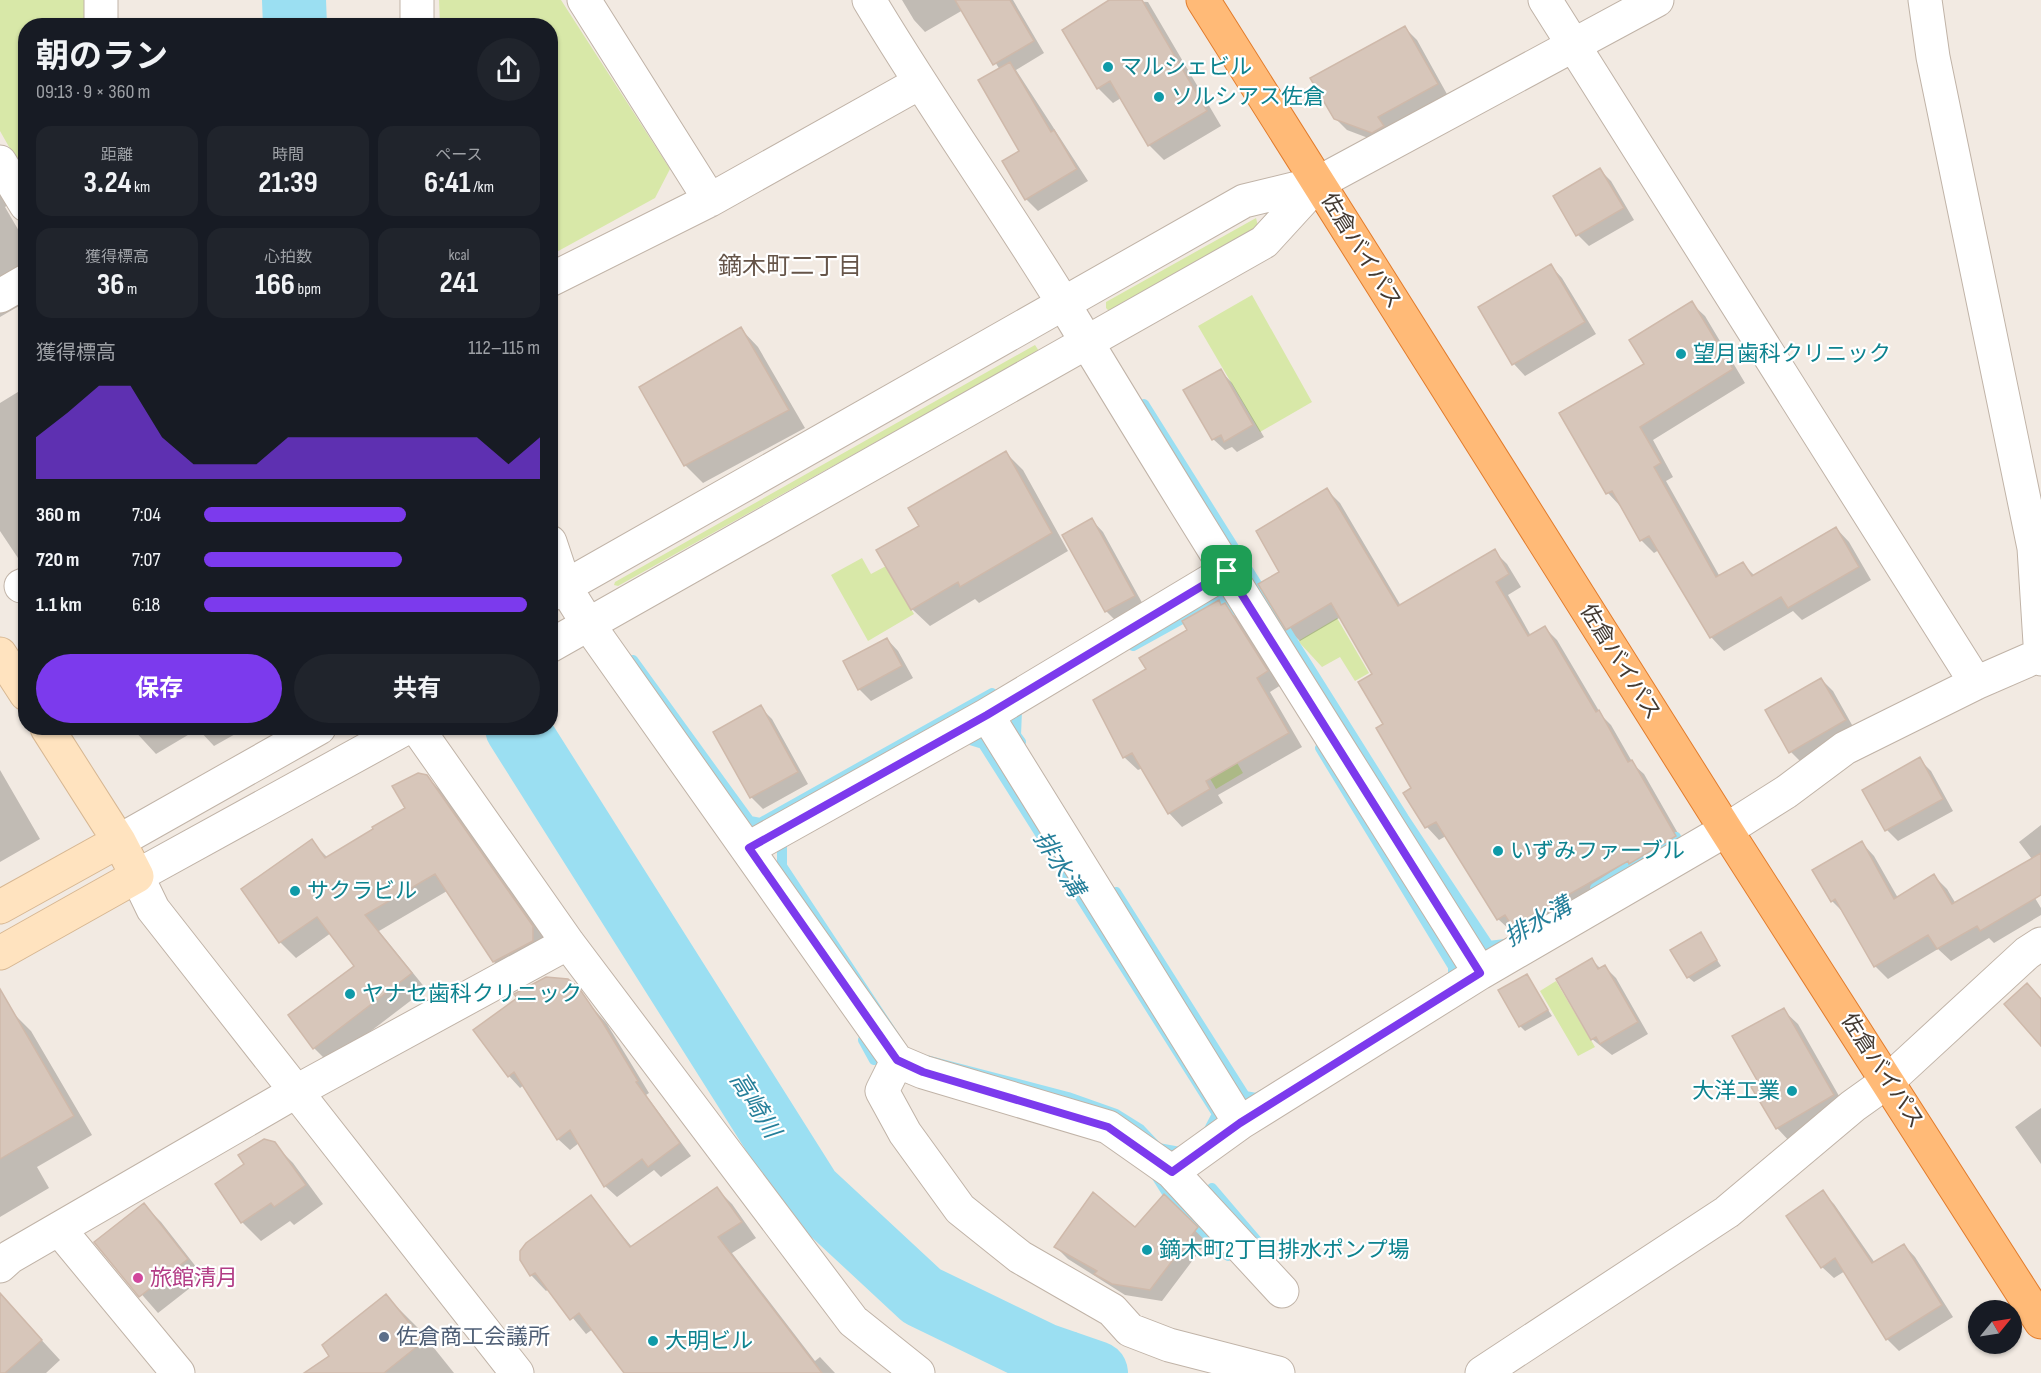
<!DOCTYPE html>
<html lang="ja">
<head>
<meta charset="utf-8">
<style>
  body { margin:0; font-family:"Sofia Sans Condensed","Noto Sans JP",sans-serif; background:#20242c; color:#f1f3f6; height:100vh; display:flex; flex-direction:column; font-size:22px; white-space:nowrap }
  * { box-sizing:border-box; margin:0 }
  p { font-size:20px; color:#9ea1a6 }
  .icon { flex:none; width:33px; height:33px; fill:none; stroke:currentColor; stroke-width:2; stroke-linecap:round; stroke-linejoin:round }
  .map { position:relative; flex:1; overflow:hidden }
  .details { position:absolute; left:18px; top:18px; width:540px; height:717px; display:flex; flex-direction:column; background:#171b24; border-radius:24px; box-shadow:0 2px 4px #0004 }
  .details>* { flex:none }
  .needle { width:39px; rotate:60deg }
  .controls { position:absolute; left:1968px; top:1300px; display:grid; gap:12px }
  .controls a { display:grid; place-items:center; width:54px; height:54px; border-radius:50%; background:#171b24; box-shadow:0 2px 4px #0004; font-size:30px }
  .pin { position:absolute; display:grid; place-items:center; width:51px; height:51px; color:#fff; margin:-26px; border-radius:12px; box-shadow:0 3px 9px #0006 }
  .round { display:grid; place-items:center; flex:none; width:63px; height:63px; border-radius:32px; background:#20242c }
  .overview { display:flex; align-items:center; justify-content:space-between; height:102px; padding:0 18px }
  h1 { font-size:33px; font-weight:700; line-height:45px }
  .figures { display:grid; grid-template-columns:repeat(3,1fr); gap:9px; height:102px; padding:6px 18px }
  .figures div { display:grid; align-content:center; border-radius:15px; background:#20242c; text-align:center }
  .figures b { font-size:30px; font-weight:700 }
  .figures small { font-size:16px; font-weight:400 }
  .figures p { font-size:16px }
  .chart { height:168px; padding:12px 18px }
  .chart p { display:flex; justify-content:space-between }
  .chart svg { width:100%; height:108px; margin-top:6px; fill:#7c3aed; opacity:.7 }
  .primary-button { display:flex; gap:12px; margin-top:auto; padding:12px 18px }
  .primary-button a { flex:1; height:69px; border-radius:36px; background:#7c3aed; color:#fff; font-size:24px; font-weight:700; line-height:69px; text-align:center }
  .primary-button a+a { background:#20242c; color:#f1f3f6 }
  ul { padding:0 18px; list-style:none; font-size:20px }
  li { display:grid; grid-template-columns:96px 72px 1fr; align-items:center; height:45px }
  li i { height:15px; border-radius:8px; background:#7c3aed }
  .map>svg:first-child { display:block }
  .green { fill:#d8e8a8 }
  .shadow { fill:#0003 }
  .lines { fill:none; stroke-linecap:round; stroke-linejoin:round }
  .stream { stroke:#9bdff2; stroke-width:10 }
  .river { stroke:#9bdff2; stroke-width:64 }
  .building { fill:#d7c6ba; stroke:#cfb9aa; stroke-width:1.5 }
  .minor-casing { stroke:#c0b3a7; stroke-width:35 }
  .tertiary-casing { stroke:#c0b3a7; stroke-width:35 }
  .secondary-casing { stroke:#d7b792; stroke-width:35 }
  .trunk-casing { stroke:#e27c2c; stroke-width:35 }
  .minor { stroke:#fff; stroke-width:33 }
  .tertiary { stroke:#fff; stroke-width:33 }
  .secondary { stroke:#ffe3bf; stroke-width:33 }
  .trunk { stroke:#ffba77; stroke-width:33 }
  .route-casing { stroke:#fff; stroke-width:12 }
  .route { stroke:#7c3aed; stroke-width:8 }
  .culture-dot { fill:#0f9aa8; stroke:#fff; stroke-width:2 }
  .hotel-dot { fill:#d1479c; stroke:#fff; stroke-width:2 }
  .service-dot { fill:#5c6f8a; stroke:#fff; stroke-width:2 }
  .labels { text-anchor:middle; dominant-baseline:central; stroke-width:4.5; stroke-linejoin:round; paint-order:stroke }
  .culture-label { font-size:22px; fill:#0d838f; stroke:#fff; text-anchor:start }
  .street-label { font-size:22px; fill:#433a32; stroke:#fff }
  .hotel-label { font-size:22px; fill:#b23c85; stroke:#fff; text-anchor:start }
  .service-label { font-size:22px; fill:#4e5e75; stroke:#fff; text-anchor:start }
  .neighbourhood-label { font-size:24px; fill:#665549; stroke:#fff }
  .water-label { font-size:24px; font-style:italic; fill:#257f9a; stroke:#fff }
</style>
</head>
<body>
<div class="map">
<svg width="2041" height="1373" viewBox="0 0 2041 1373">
  <rect width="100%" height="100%" fill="#f2eae2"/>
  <path class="green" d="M0 0H84L85 25 26 26 25 175 0 131Z
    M439 0H561L670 169 655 198 551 255 550 26 440 25Z
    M1256 218 1258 226 1109 311 1106 308V302Z
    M1252 295 1312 402 1260 432 1198 326Z
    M1035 345 1039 351 618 586 614 585 615 582Z
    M862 558 871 574 886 566 914 614 868 641 831 575Z
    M1337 618 1369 673 1355 681 1340 657 1322 667 1298 641Z
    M1187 739 1232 754 1243 773 1216 789Z
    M1556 981 1595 1047 1578 1056 1540 991Z"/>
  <path class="shadow" d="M902 0H1013L1044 53 1016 70 1088 181 1038 211 1026 199 1021 151 1000 70 963 10 925 32 914 20Z
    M1112 0 1148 2 1221 126 1164 160 1149 145 1121 98 1113 103 1098 88 1064 30Z
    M1405 28 1417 40 1448 96 1384 144 1347 130 1335 118Z
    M1600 170 1611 181 1634 220 1589 246 1578 235Z
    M0 189 9 204 5 207 26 243V302L0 317Z
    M1551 266 1562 278 1596 334 1525 376 1514 364Z
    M1691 303 1705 316 1745 383 1653 440 1673 477 1666 481 1720 577 1743 564 1755 576 1836 528 1849 542 1871 580 1802 620 1793 611 1724 651 1711 637 1659 550 1654 553 1641 540 1621 507 1608 493 1561 413 1646 364Z
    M741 329 758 347 805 428 703 483 685 465Z
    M1221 371 1232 383 1264 437 1237 452 1232 447 1225 450 1213 439Z
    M26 387V570L0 531V403Z
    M1006 453 1023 470 1068 551 979 603 975 599 930 626 912 609 921 527Z
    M1327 490 1340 503 1401 606 1494 551 1507 564 1521 587 1508 595 1531 636 1545 628 1557 640 1602 716 1611 725 1634 765 1644 774 1687 849 1528 943 1515 929 1511 931 1498 919 1446 836 1439 840 1427 827 1406 793 1413 789 1385 725 1375 675 1341 617 1300 641 1287 629 1281 572Z
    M1092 520 1103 532 1145 608 1118 623 1106 611Z
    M1218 602 1239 619 1281 685 1270 692 1302 747 1218 795 1223 803 1182 827 1169 813 1143 768 1138 770 1124 757 1148 670Z
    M887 639 898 651 913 678 871 701 859 689Z
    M1821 679 1833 691 1856 732 1802 763 1791 752Z
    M760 707 772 719 808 784 763 809 751 797Z
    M132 728H246L214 746 198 729 156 754Z
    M1919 759 1931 771 1953 811 1898 841 1887 830Z
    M0 770 40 839 0 862Z
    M426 776 442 792 548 943 510 977 494 962 447 891 379 931 426 989 329 1063 314 1048 356 966 331 933 296 958 280 942 243 889 311 841 328 858 407 808Z
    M2041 825V871L2019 842Z
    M1862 843 1874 856 1898 898 1934 876 1947 889 1956 904 2026 883 2041 908V915L1994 943 1989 938 1951 961 1938 949 1888 979 1875 966 1845 914 1832 901Z
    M1700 934 1721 966 1694 982 1688 977Z
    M1592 960 1601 969 1605 967 1616 978 1648 1034 1612 1055 1592 1039Z
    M1526 975 1552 1016 1525 1031 1520 1026Z
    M580 993 607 1024 649 1093 646 1095 691 1156 661 1177 654 1170 617 1197 605 1186 579 1143 570 1150 558 1139 524 1085 520 1088 509 1076Z
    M1783 1010 1798 1024 1847 1110 1791 1143 1777 1128 1760 1083Z
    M12 1012 31 1031 92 1135 37 1167 49 1188 0 1217V1019Z
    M2041 1108V1164L2015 1127Z
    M274 1144 293 1163 323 1204 294 1225 290 1221 261 1241 242 1222Z
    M717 1189 732 1204 756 1238 732 1253 815 1361 820 1357 835 1373H626L593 1329 586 1334 549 1289 546 1291 531 1275 591 1197 632 1247Z
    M1822 1192 1834 1204 1875 1263 1904 1245 1915 1257 1953 1317 1899 1351 1887 1339 1845 1271 1834 1278 1822 1267Z
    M1164 1197 1208 1240 1162 1301 1125 1295 1068 1259 1056 1247 1135 1229Z
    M144 1205 161 1222 204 1277 158 1313 96 1242Z
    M0 1295 60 1360 46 1373H0Z
    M386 1296 418 1328 454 1373H307L331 1356Z"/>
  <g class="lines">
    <path class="stream" d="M1144 404 1404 818 1489 946 1505 944
      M1133 646 1218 599 1229 601 1235 610
      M633 660 754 827
      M1017 711 1016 735 1021 742
      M967 739 983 744 1217 1114 1205 1137 1180 1152 1158 1148 1140 1129 1116 1114 1068 1097 907 1055 782 866V841Z
      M1320 748 1453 967V977L1447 980
      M750 821 760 823 992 693
      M1595 888 1676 837
      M1116 892 1245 1096 1256 1098 1263 1094
      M863 1040 874 1060
      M1155 1174 1172 1201 1228 1256
      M1212 1188 1259 1243
      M1061 1361 1074 1337"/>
    <path class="river" d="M294 0 295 26
      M517 728 810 1192 922 1296 1044 1355 1096 1373"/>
  </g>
  <path class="building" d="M955 0H1010L1034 41 993 65Z
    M1109 0H1142L1207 111 1148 146 1110 81 1097 89 1062 30Z
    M1405 26 1438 84 1378 117 1384 126 1372 133 1334 119 1310 78Z
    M1010 62 1051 132 1054 130 1077 169 1025 200 1002 161 1019 151 978 80Z
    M1600 168 1624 208 1576 236 1553 196Z
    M1551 264 1585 322 1512 365 1478 307Z
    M1692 301 1733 369 1640 427 1661 463 1654 467 1716 577 1743 562 1752 576 1836 527 1859 567 1788 608 1781 597 1710 638 1649 536 1640 541 1612 491 1606 494 1559 413 1644 364 1629 340Z
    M741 327 789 410 684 466 639 387Z
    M1221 369 1253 425 1224 442 1221 435 1212 440 1183 390Z
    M1006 451 1052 533 960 587 958 582 911 610 876 550 919 526 908 508Z
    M1327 488 1398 606 1495 549 1509 574 1496 582 1528 636 1545 626 1596 712 1599 710 1628 762 1632 760 1676 836 1629 864 1628 861 1550 905 1552 909 1515 931 1505 915 1497 920 1436 822 1425 828 1403 793 1411 788 1376 728 1383 724 1358 682 1372 674 1331 603 1286 630 1258 584 1279 572 1256 531Z
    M1092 518 1135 596 1105 612 1062 535Z
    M1219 600 1221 605 1225 603 1268 671 1257 678 1289 733 1206 781 1210 789 1168 814 1132 753 1123 758 1093 700 1146 669 1139 658 1187 630 1182 621Z
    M887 638 902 666 858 690 843 661Z
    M1821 678 1846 720 1789 753 1765 710Z
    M761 705 798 772 750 798 713 732Z
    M1920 757 1943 799 1885 831 1862 790Z
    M418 773 427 775 533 926V941L493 962 435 874 365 915 412 973 313 1049 288 1015 354 966 317 917 279 943 241 889 312 839 325 858 373 829 372 827 405 808 392 786Z
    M1862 841 1894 899 1934 874 1952 904 2041 853V895L1980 931 1977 926 1937 949 1928 935 1874 967 1835 899 1831 902 1812 870Z
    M1701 932 1717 960 1687 978 1670 950Z
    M1592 958 1598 969 1605 965 1638 1022 1600 1044 1596 1037 1591 1040 1556 979Z
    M1527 974 1548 1010 1519 1027 1498 990Z
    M546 977 568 979 579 988 603 1023 638 1081 636 1082 680 1143 648 1167 642 1159 604 1187 570 1130 557 1140 514 1072 508 1077 473 1030 517 998 514 994Z
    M2027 983 2041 999V1046L2004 1004Z
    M0 989 74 1116 0 1159Z
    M1784 1008 1834 1095 1776 1129 1751 1087 1758 1082 1732 1036Z
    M264 1139 275 1142 306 1185 274 1207 271 1203 241 1223 215 1184 244 1164 238 1155Z
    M717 1187 742 1222 718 1237 822 1373H624L579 1313 570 1320 535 1273 530 1276 520 1260V1251L526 1243 591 1195 630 1247Z
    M1823 1190 1872 1263 1904 1244 1942 1305 1886 1340 1835 1258 1821 1268 1786 1216Z
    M1093 1192 1135 1227 1164 1194 1198 1227 1150 1290 1112 1284 1094 1274 1097 1271 1054 1247Z
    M144 1203 188 1259 139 1297 94 1242Z
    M0 1293 42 1340 5 1373H0Z
    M386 1294 424 1341 384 1373H304L329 1356 322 1345Z"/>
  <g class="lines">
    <defs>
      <path id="minor" d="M101 0V26
        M584 0 710 200
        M869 0C931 104 1002 203 1065 306 1200 531 1341 751 1480 973
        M1545 0 1976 683
        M1925 0 1933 57 2034 548 2041 659
        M417 26V0
        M0 162 26 205
        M1318 183 1657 0
        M550 280 710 200 919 83
        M550 542 565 587 588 624 897 1061 923 1072 1108 1127 1172 1172 1282 1291
        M21 586 26 584
        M987 715 1240 1123
        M417 728 568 943 853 1321 918 1373
        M749 848 987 715 1227 571
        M897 1061 882 1091 905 1133 960 1209 1020 1257 1112 1310 1130 1330 1169 1345 1278 1373
        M1172 1172 1240 1123 1480 973 1726 830 1786 792 1845 748 1976 683 2040 655
        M59 1229 178 1373
        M0 1266 10 1257 295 1092 568 943
        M1482 1373 1727 1212 1853 1106 1888 1081"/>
      <path id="tertiary" d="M0 296 26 281
        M550 595 1244 201 1318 183
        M550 646 1264 242 1318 183
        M406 728 137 876 153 909 517 1373
        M119 841 319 728
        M1888 1081 2027 953 2041 944"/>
      <path id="secondary" d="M0 654 26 694
        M0 907 119 841
        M0 953 137 876 119 841 47 728"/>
      <path id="trunk" d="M1203 0 1726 830 2041 1322"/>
    </defs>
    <use href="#minor" class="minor-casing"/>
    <use href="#tertiary" class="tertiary-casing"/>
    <use href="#secondary" class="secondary-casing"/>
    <use href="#trunk" class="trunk-casing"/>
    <use href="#minor" class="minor"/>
    <use href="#tertiary" class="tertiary"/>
    <use href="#secondary" class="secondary"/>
    <use href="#trunk" class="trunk"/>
  </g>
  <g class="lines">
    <defs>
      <path id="route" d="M1227 571 1480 973 1240 1123 1172 1172 1108 1127 923 1072 897 1060 749 848 987 715Z"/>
    </defs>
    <use href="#route" class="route-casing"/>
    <use href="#route" class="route"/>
  </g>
  <g class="culture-dot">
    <circle cx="1108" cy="67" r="6"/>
    <circle cx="1159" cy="97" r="6"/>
    <circle cx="1681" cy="354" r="6"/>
    <circle cx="1498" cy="851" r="6"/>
    <circle cx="295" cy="891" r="6"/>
    <circle cx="350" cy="994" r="6"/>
    <circle cx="1792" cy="1091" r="6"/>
    <circle cx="1147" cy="1250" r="6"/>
    <circle cx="653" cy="1341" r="6"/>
  </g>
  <circle class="hotel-dot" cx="138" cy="1278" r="6"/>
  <circle class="service-dot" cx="384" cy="1337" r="6"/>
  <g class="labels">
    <g class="culture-label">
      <text x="1120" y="67">マルシェビル</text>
      <text x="1171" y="97">ソルシアス佐倉</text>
      <text x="1693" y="354">望月歯科クリニック</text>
      <text x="1510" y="851">いずみファーブル</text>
      <text x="307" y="891">サクラビル</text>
      <text x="362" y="994">ヤナセ歯科クリニック</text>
      <text x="1780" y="1091" text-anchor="end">大洋工業</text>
      <text x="1159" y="1250">鏑木町2丁目排水ポンプ場</text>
      <text x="665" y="1341">大明ビル</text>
    </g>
    <g class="street-label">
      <text transform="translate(1361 251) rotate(58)">佐倉バイパス</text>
      <text transform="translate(1620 662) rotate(58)">佐倉バイパス</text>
      <text transform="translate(1882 1071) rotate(57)">佐倉バイパス</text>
    </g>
    <g class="hotel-label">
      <text x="150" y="1278">旅館清月</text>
    </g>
    <g class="service-label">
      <text x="396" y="1337">佐倉商工会議所</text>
    </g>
    <g class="neighbourhood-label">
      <text x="790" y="266">鏑木町二丁目</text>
    </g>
    <g class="water-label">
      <text transform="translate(1059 864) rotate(58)">排水溝</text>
      <text transform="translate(1538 922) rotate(-30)">排水溝</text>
      <text transform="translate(755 1105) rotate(58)">高崎川</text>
    </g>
  </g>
</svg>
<div class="controls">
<a><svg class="needle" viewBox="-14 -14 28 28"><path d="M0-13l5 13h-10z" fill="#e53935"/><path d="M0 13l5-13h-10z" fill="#9ea1a6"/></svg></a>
</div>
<div class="pin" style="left:1227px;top:571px;background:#1e9e55"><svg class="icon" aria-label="arrive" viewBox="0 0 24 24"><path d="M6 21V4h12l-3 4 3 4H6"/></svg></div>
<section class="details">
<div class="overview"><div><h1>朝のラン</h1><p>09:13 · 9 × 360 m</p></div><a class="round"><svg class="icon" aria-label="share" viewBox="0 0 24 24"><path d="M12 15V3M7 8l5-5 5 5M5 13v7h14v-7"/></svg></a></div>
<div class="figures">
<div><p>距離</p><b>3.24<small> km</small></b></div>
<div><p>時間</p><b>21:39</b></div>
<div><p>ペース</p><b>6:41<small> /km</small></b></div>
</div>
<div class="figures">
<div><p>獲得標高</p><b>36<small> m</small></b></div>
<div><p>心拍数</p><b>166<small> bpm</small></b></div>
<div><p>kcal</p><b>241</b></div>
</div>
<div class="chart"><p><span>獲得標高</span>112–115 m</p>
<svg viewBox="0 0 160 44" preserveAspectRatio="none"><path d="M0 44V27L10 17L20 6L30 6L40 27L50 38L60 38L70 38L80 27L90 27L100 27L110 27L120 27L130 27L140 27L150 38L160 27V44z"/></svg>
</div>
<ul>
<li><b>360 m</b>7:04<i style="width:60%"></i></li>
<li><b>720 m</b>7:07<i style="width:59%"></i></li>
<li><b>1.1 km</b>6:18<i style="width:96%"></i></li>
</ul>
<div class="primary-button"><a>保存</a><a>共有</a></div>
</section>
</div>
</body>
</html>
